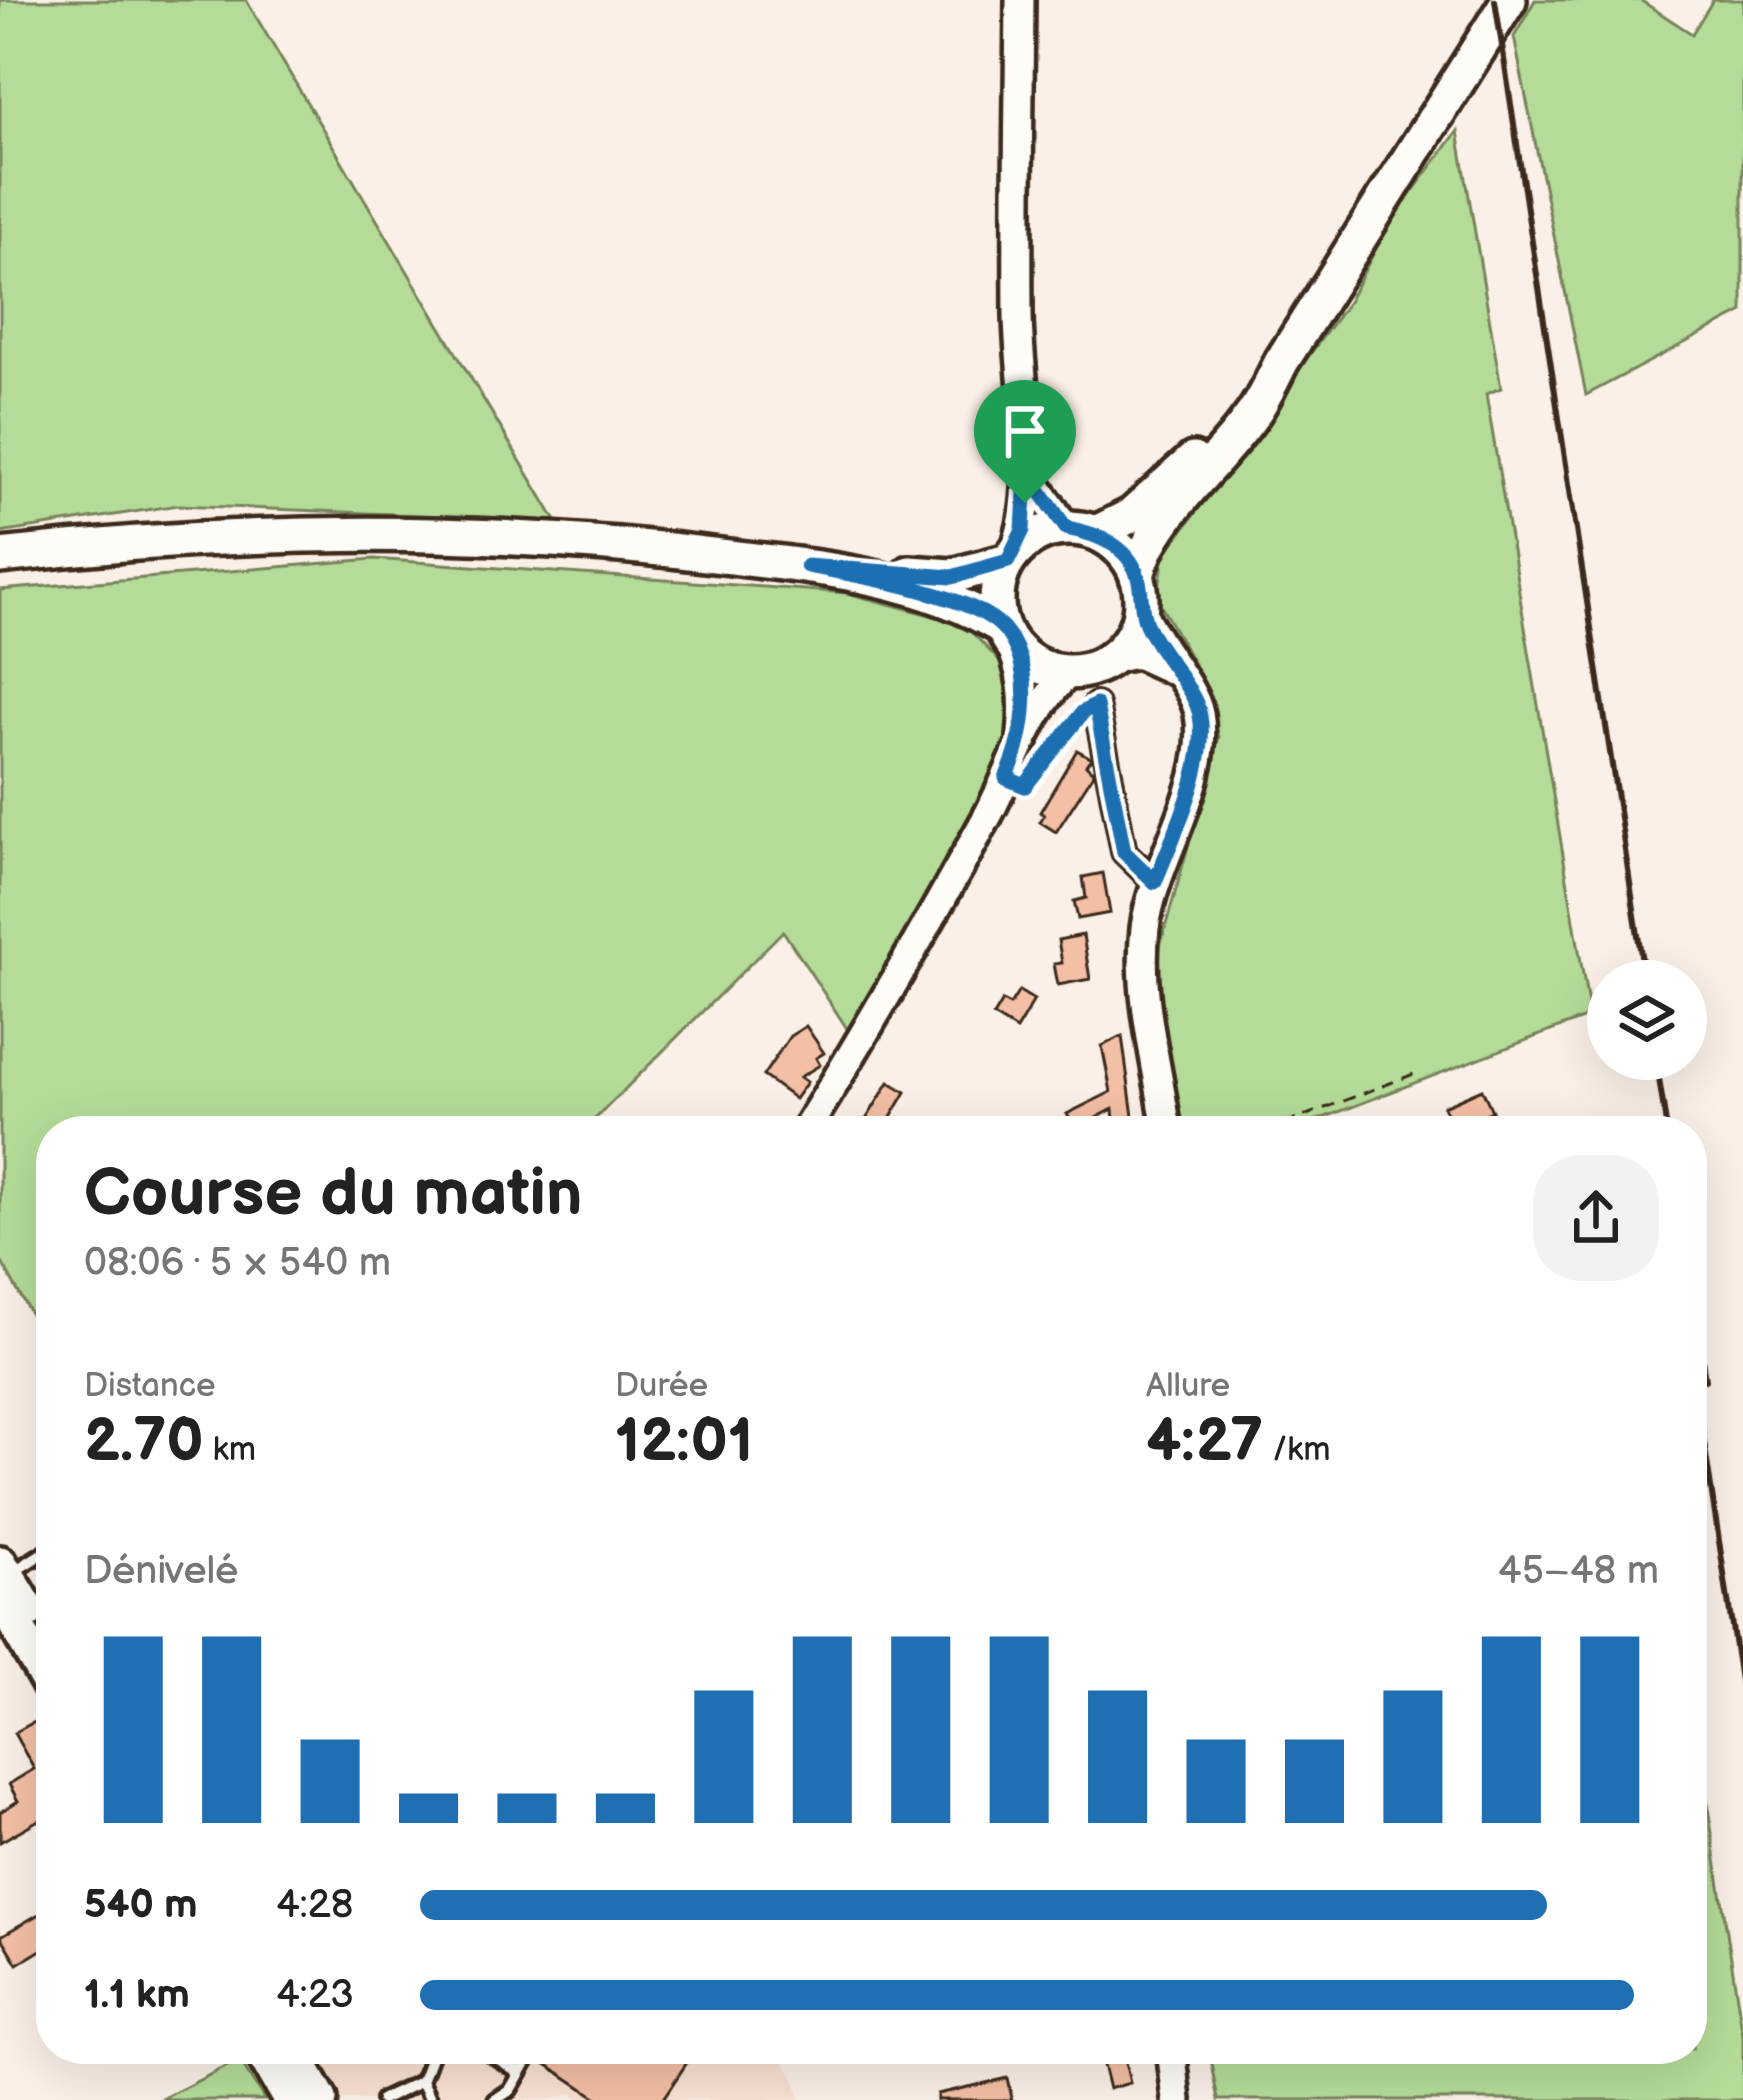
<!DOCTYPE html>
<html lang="fr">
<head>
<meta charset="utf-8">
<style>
  body { margin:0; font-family:"Balsamiq Sans",sans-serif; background:#f2f2f2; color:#222; height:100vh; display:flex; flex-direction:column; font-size:45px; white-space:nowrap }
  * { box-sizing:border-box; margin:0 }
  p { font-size:39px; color:#767676 }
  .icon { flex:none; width:66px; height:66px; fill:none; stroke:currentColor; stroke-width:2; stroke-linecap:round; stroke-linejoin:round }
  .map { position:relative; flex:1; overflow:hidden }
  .drawer { position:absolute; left:36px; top:1116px; width:1671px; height:948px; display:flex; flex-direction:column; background:#fff; border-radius:48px; box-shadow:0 12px 48px #0002 }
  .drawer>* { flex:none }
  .tools { position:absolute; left:1587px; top:960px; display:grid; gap:24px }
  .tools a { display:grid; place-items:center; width:120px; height:120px; border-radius:50%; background:#fff; box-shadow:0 12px 48px #0002; font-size:60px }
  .pin { position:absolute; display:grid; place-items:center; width:102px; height:102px; color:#fff; margin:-123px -51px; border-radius:50% 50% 50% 0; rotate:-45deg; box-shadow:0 0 12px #0007 }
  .pin .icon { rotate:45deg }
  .round { display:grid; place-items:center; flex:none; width:126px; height:126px; border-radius:48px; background:#f2f2f2 }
  .summary { display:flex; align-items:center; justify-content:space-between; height:204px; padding:0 48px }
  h1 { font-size:66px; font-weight:600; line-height:90px }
  .figures { display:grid; grid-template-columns:repeat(3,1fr); gap:18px; height:204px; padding:12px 48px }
  .figures div { display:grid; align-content:center }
  .figures b { font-size:60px; font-weight:600 }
  .figures small { font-size:33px; font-weight:400 }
  .figures p { font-size:33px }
  .chart { height:336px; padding:24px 48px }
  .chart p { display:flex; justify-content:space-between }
  .chart svg { width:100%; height:216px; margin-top:12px; stroke:#1f6fb2; stroke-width:6 }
  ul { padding:0 48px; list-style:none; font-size:39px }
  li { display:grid; grid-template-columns:192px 144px 1fr; align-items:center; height:90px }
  li i { height:30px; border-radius:15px; background:#1f6fb2 }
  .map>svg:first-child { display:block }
  .built { fill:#f9e1d3 }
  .green { fill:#b4dc98; stroke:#78835b; stroke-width:3 }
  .building { fill:#f3bfa5; stroke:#3b2a1e; stroke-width:3 }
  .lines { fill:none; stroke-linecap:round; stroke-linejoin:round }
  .service-casing { stroke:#3b2a1e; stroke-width:20 }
  .minor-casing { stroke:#3b2a1e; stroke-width:30 }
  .tertiary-casing { stroke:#3b2a1e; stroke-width:36 }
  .primary-casing { stroke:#3b2a1e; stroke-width:42 }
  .path { stroke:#3b2a1e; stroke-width:3; stroke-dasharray:12 9; stroke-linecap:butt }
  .service { stroke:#fdfcf7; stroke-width:10 }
  .minor { stroke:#fdfcf7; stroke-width:21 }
  .tertiary { stroke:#fdfcf7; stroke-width:27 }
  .primary { stroke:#fdfcf7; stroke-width:33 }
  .rail { stroke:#3b2a1e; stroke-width:6 }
  .route-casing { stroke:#fff; stroke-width:24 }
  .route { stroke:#1f6fb2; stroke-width:15 }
</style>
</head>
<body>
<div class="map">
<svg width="1743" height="2100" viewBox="0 0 1743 2100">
  <rect width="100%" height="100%" fill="#fbf0e7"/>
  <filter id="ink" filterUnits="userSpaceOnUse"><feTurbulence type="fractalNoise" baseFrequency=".00833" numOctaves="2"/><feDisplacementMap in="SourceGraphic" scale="24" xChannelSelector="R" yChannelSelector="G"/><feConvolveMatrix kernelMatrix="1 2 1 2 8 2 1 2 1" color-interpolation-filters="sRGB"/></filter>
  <g filter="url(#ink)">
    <path class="built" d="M245 2049H778L796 2083 800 2100H577L572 2094 548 2100H265L239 2060Z"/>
    <path class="green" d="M0 0H246L556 521 178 505 0 533Z
      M1535 0H1640L1692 34 1713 0H1743V312L1586 395 1514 37Z
      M1458 131 1501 388 1486 394 1590 1016 1289 1131H1181L1153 971 1219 737 1194 664 1157 599 1164 556 1348 302 1391 220Z
      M374 559 847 593 964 624 1004 666 1015 742 850 1033 783 931 583 1131H51V1351L0 1259V590Z
      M1692 1702 1743 2037V2100H1219L1209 2049H1692Z
      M239 2060 265 2100H160Z"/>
    <path class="building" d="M1077 750 1091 758 1086 765 1094 773 1056 832 1040 822 1044 815 1040 812Z
      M1103 873 1110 913 1078 919 1074 901 1086 898 1083 877Z
      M1083 935 1090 979 1058 985 1054 964 1062 963 1058 940Z
      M1019 991 1034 1000 1016 1030 993 1016 1002 1001 1010 1005Z
      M806 1026 824 1053 816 1058 820 1065 800 1077 807 1082 795 1099 763 1076 790 1036Z
      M1122 1036 1135 1131H1115L1113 1109 1075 1129 1067 1114 1111 1092 1102 1046Z
      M889 1082 906 1092 883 1131H859Z
      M1482 1089 1492 1111 1454 1128 1443 1106Z
      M34 1722 50 1748 45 1751 51 1760V1813L0 1842V1812L18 1801 9 1784 34 1769 14 1733Z
      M51 1907V1944L18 1964 1 1936Z
      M554 2049H696L662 2100H600L545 2063Z
      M1099 2049H1122L1130 2083 1109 2089Z
      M1007 2078 1012 2100H937V2094Z"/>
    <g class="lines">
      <defs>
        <path id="service" d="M13 1572 51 1548
          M483 2049 520 2073
          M382 2100 422 2081
          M431 2100 422 2081 434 2049
          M495 2100 510 2090 534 2049"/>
        <path id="minor" d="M1096 705 1124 852 1155 882"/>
        <path id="tertiary" d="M1030 465 1036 485 1066 528
          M1014 553C1042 479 1019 392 1018 315 1017 210 1019 105 1020 0
          M1141 609C1153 642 1194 685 1199 714 1211 783 1154 859 1145 928 1137 994 1158 1066 1167 1131
          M1007 636C1023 670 1026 699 1022 737
          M1110 659 1137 654 1172 670
          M805 1131C869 1028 929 923 987 817 1013 769 1029 709 1070 672
          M1171 2049 1177 2100"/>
        <path id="primary" d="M997 600a72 72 0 1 1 144 0a72 72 0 1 1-144 0Z
          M1096 533 1132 515 1193 460
          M0 556C242 528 488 526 730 557 823 568 920 577 1002 627
          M910 573 952 576 1008 561
          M1137 577C1149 519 1216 466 1250 418 1263 401 1272 380 1282 361L1509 0
          M0 1563 29 1611
          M0 1597 51 1687
          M260 2049 290 2100
          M291 2049 320 2100"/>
      </defs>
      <use href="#service" class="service-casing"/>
      <use href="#minor" class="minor-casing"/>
      <use href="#tertiary" class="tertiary-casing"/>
      <use href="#primary" class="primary-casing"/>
      <path class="path" d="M1037 768 1076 720
        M1265 1131 1414 1074"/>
      <use href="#service" class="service"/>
      <use href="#minor" class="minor"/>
      <use href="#tertiary" class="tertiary"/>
      <use href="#primary" class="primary"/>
      <path class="rail" d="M1495 0 1645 981
        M1656 1059 1667 1131
        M1692 1293 1705 1380
        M1692 1362 1743 1700"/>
    </g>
  </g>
  <g class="lines" filter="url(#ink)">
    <defs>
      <path id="route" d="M1027 456 1036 485 1066 528C1100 534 1135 548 1140 587 1142 601 1141 611 1146 624 1159 652 1183 675 1196 703 1217 749 1172 838 1155 882L1124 852 1096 705 1083 712 1025 786 1006 778C1026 736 1037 665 1002 627 970 593 853 575 807 566L952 577 1008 561 1023 530Z"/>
    </defs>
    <use href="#route" class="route-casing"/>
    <use href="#route" class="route"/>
  </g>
</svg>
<div class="tools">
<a><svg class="icon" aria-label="layers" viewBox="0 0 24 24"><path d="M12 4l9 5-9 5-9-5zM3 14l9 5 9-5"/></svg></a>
</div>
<div class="pin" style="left:1025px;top:503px;background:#1e9e55"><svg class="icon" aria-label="arrive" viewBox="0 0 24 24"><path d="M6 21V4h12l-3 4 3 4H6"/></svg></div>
<section class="drawer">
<div class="summary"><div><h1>Course du matin</h1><p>08:06 · 5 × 540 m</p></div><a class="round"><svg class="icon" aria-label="share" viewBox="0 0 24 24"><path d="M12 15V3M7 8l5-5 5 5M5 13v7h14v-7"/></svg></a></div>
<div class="figures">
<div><p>Distance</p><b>2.70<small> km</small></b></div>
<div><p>Durée</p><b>12:01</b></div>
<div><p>Allure</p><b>4:27<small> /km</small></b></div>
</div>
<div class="chart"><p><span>Dénivelé</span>45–48 m</p>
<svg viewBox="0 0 160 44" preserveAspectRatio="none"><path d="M5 44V6M15 44V6M25 44V27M35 44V38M45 44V38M55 44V38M65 44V17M75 44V6M85 44V6M95 44V6M105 44V17M115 44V27M125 44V27M135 44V17M145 44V6M155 44V6"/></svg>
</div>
<ul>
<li><b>540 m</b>4:28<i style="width:91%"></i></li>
<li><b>1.1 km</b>4:23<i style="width:98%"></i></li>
</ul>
</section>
</div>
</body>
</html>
